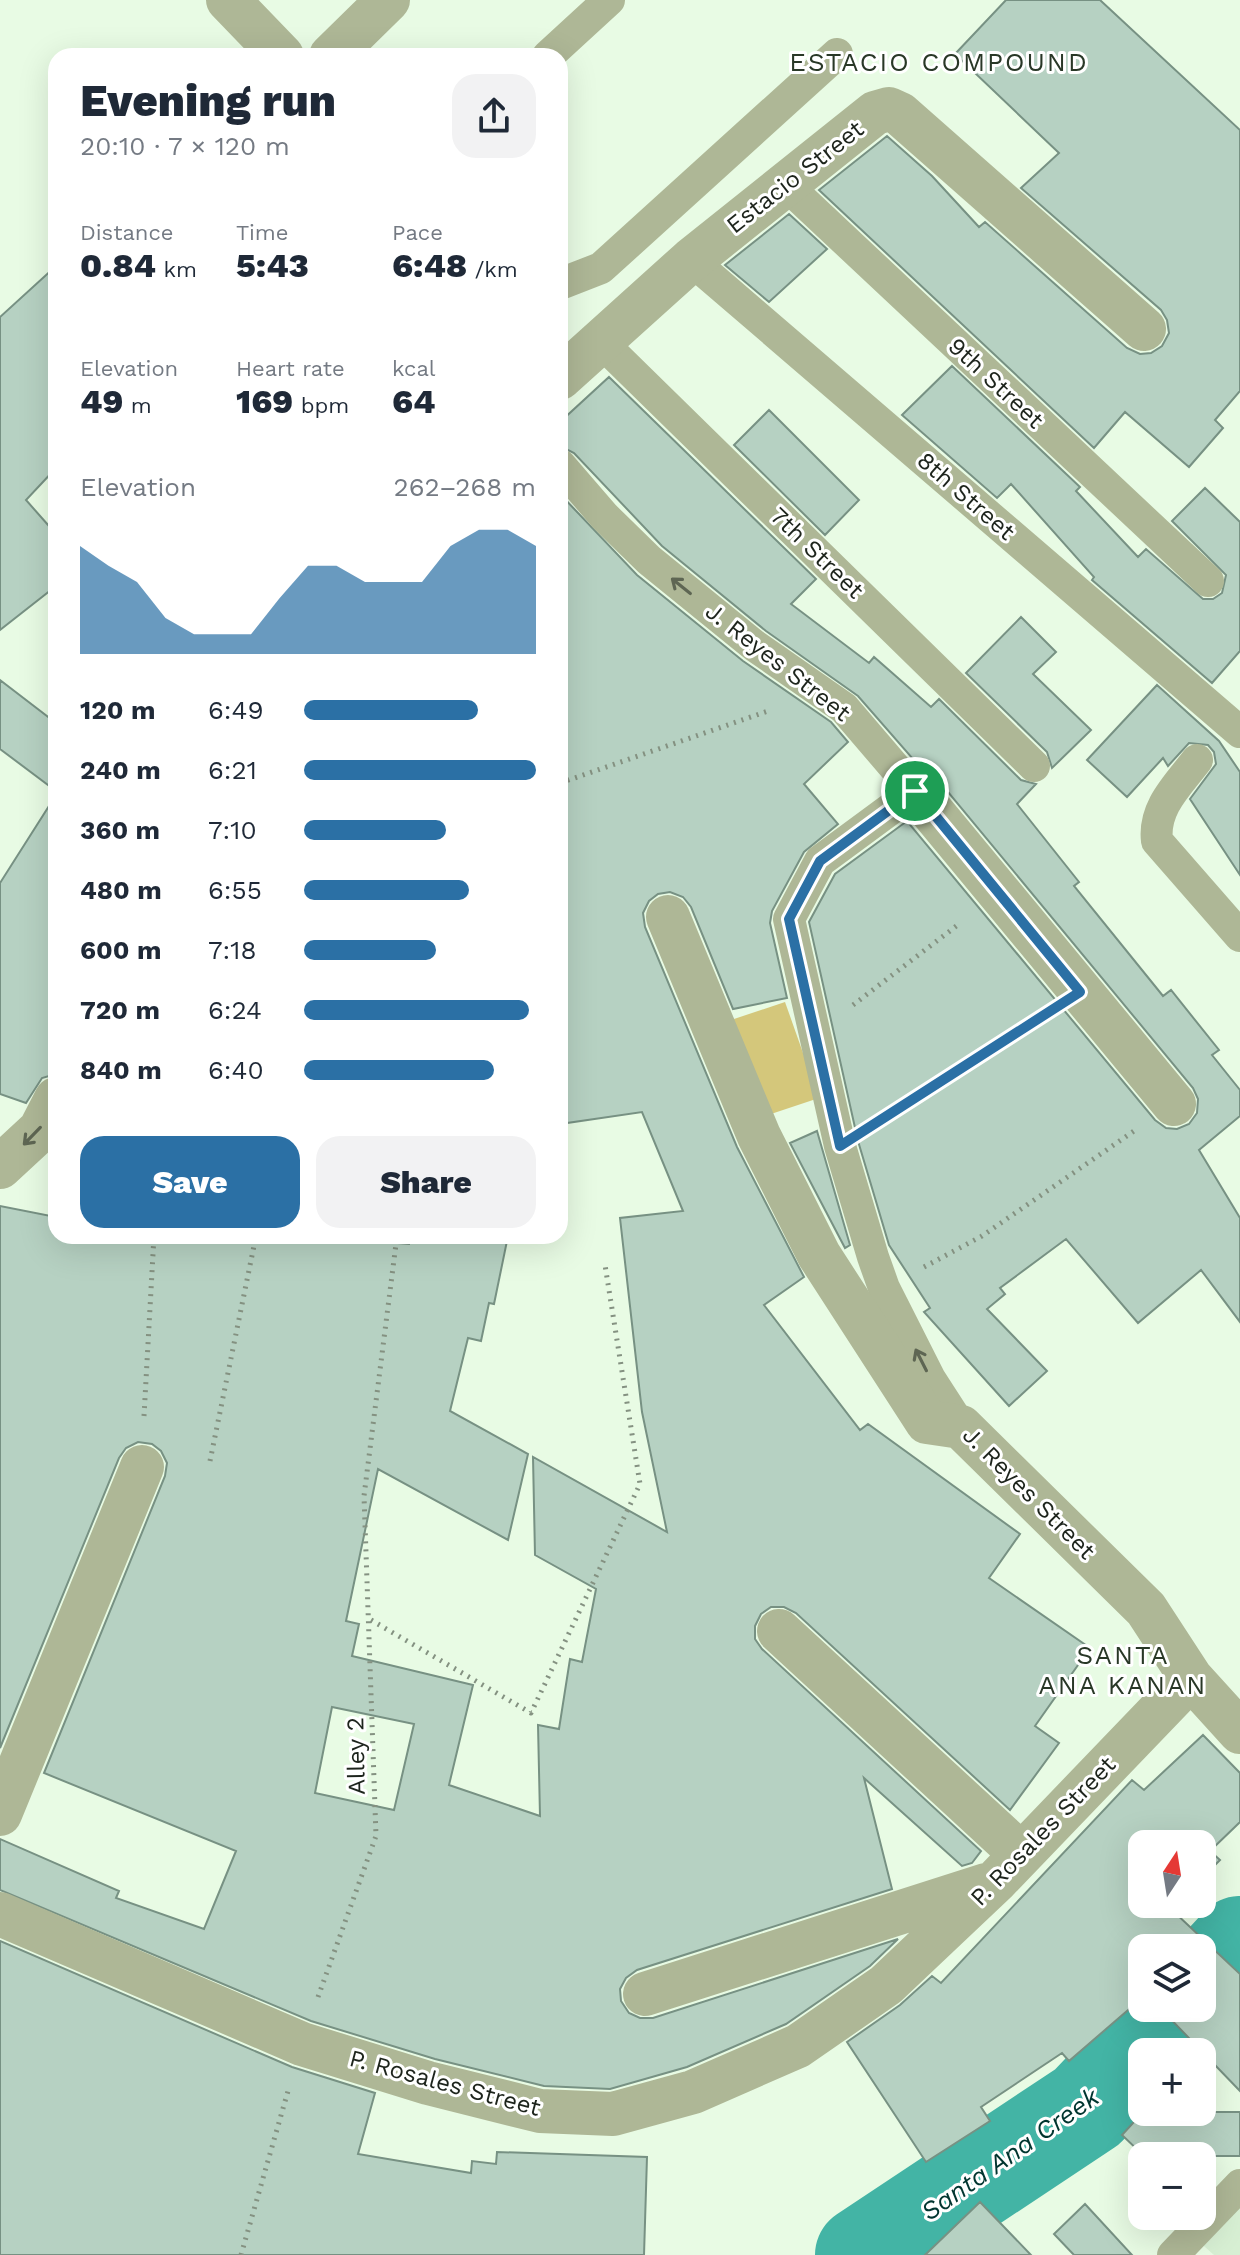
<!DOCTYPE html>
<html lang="en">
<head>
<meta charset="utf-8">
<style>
  body { margin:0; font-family:"Work Sans",sans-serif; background:#f2f2f3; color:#1f2937; height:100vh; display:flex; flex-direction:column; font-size:30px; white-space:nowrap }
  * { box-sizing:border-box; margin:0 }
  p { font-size:26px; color:#747a83 }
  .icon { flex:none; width:44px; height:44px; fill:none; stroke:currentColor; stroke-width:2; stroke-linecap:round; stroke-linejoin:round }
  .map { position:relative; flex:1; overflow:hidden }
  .sheet { position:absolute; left:48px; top:48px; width:520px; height:1196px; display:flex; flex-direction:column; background:#fff; border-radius:24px; box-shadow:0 8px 32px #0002 }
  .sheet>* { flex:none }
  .needle { width:52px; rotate:12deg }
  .buttons { position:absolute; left:1128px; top:1830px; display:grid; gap:16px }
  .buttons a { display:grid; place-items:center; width:88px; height:88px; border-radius:16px; background:#fff; box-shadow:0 8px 32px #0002; font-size:40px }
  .pin { position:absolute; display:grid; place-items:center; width:68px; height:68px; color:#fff; margin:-34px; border:4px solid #fff; border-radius:50%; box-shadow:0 2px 8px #0007 }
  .round { display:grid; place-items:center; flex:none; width:84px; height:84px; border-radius:24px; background:#f2f2f3 }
  .headline { display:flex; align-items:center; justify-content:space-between; height:136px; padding:0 32px }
  h1 { font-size:44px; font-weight:800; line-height:60px }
  .stats { display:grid; grid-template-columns:repeat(3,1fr); gap:12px; height:136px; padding:8px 32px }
  .stats div { display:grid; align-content:center }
  .stats b { font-size:34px; font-weight:800 }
  .stats small { font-size:22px; font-weight:400 }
  .stats p { font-size:22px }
  .chart { height:224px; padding:16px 32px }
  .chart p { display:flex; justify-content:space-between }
  .chart svg { width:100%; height:144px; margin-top:8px; fill:#2b70a5; opacity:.7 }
  .button { display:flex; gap:16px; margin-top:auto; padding:16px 32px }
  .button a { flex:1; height:92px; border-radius:24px; background:#2b70a5; color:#fff; font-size:32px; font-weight:800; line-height:92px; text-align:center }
  .button a+a { background:#f2f2f3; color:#1f2937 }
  ul { padding:0 32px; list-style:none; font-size:26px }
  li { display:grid; grid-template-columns:128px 96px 1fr; align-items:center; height:60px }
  li i { height:20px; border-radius:10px; background:#2b70a5 }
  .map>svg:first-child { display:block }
  .built { fill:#d7efd3 }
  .green { fill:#d4c77b }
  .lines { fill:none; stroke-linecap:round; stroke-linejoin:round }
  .river { stroke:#43b4a5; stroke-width:98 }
  .building { fill:#b6d1c2; stroke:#779183; stroke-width:2; fill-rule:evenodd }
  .path { stroke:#849181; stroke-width:5; stroke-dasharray:2 6; stroke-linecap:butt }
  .lane { stroke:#aeb796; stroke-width:32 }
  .street { stroke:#aeb796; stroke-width:44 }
  .oneway { stroke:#5e6653 }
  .route-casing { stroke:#fff; stroke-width:16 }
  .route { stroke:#2b70a5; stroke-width:10 }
  .labels { text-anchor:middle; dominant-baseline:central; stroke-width:6; stroke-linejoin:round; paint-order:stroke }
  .street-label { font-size:24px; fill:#1d241c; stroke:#fff }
  .neighbourhood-label { font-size:26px; letter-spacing:2px; fill:#293827; stroke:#fff }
  .water-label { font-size:26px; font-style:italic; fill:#00352f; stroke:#fff }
</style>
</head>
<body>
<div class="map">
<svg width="1240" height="2255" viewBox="0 0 1240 2255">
  <rect width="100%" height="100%" fill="#e8fbe4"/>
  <path class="built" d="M1240 2194V2255H1214L1195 2238Z"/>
  <path class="green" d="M785 1002 819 1098 762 1117 728 1021Z"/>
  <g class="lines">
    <path class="river" d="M1202 1986 1240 1945
      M864 2255 1087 2107 1181 2008"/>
  </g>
  <path class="building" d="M1006 0H1100L1240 130V391L1215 420 1223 428 1189 467 1125 412 1094 448 819 190 887 136 932 176 979 227 985 222 1127 348 1140 354 1151 353 1162 346 1169 333 1167 320 1161 310 1021 188 1059 153 955 54Z
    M789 214 827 249 769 302 725 265Z
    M56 266V468L26 500 56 534V586L0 630V317Z
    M952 366 1080 487 1076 491 1138 557 1146 549 1203 599H1213L1222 593 1226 575 1172 521 1205 488 1240 522V651L1212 683 1092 580 1094 577 1011 484 997 498 902 415Z
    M609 377 816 579 791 604 869 663 874 657 931 707 939 699 1021 780 1036 784 1017 804 1079 882 1074 886 1163 996 1171 990 1219 1050 1212 1055 1240 1090V1116L1199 1150 1240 1218V1322L1201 1270 1138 1323 1066 1239 1000 1288 1005 1294 987 1309 1047 1371 1009 1406 924 1312 930 1308 889 1245 858 1141 809 922 835 874 907 821 1155 1120 1166 1128 1177 1129 1189 1124 1197 1113 1198 1099 1193 1088 934 775 920 767 858 696 766 631 662 546 574 453 560 446V422Z
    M769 410 859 500 825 535 734 445Z
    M560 494 637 575 743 661 831 722 848 742 804 784 838 824 804 852 772 911 770 923 787 998 733 1009 691 907 683 897 670 892 658 894 649 901 643 913 645 927 737 1147 804 1277 764 1305 860 1430 868 1424 1020 1534 989 1578 1090 1648 1035 1726 1059 1743 1010 1810 796 1613 784 1607H771L761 1614 755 1626V1639L762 1649 981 1851 972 1863 962 1866 864 1778 892 1889 637 1970 626 1978 620 1989 621 2001 629 2013 640 2018H653L898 1939 870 1966 786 2024 687 2067 610 2089 544 2086 435 2059 311 2021 0 1890V1839L119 1891 116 1898 204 1929 236 1851 44 1773 165 1476 167 1463 161 1451 152 1444 138 1442 126 1448 119 1458 0 1748V1206L56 1217V1236H311L409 1244 410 1236H508L494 1304 489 1303 481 1341 468 1338 450 1411 528 1454 508 1540 378 1469 346 1621 359 1624 352 1656 473 1685 449 1785 540 1816 538 1725 559 1729 570 1659 582 1662 596 1589 535 1555 533 1457 667 1532 642 1412 620 1218 683 1211 642 1112 560 1124ZM332 1707 414 1724 394 1810 315 1793Z
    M1021 617 1056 652 1033 674 1091 730 1052 768 1047 752 966 673Z
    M0 680 56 723V791L0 749Z
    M1157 685 1219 741 1240 772V875L1190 799 1216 764 1214 752 1208 745 1189 743 1168 766 1163 758 1127 797 1087 760Z
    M56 795V1074L42 1078 26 1103 0 1094V883Z
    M817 1131 850 1245 845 1248 790 1143Z
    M1203 1735 1240 1773V1822L1210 1851 1220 1860 1202 1878V1844H1142V1904H1178L1172 1910 1240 1974V2091L1160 2008H1202V1948H1142V1998L1069 2061 1062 2053 981 2107 990 2121 926 2162 847 2042 900 2005 932 1976 941 1983 1132 1780 1144 1790Z
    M0 1941 292 2067 375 2093 358 2154 471 2173 472 2161 496 2164 497 2152 647 2157 644 2255H0Z
    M1143 2112H1240V2156H1144L1122 2135Z
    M980 2202 1031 2255H925Z
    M1085 2204 1132 2255H1074L1054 2234Z"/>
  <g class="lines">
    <path class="path" d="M560 783 771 710
      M853 1005 959 924
      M880 1122 1039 1018
      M924 1267 982 1236 1134 1131
      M144 1416 154 1236
      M210 1461 256 1236
      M371 1620 531 1713 640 1484 605 1265
      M318 1997 376 1836 364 1496 397 1236
      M241 2255 288 2091"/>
    <path class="lane" d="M548 56 609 0
      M785 184 1208 581
      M691 260 1240 732
      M560 284 601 268 837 54
      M600 341 1034 766
      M560 465 604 516 649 560 755 646 844 708 915 791 820 861 789 919 840 1146 873 1257 884 1288 930 1379 961 1427
      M1197 760C1177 786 1153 808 1157 841L1240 936
      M1173 2255 1240 2185"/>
    <path class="street" d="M228 0 282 56
      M331 56 388 0
      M560 378 691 260 875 113 889 109 900 114 1144 329
      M915 791 1174 1104
      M668 917 759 1136 819 1255 927 1422 961 1427 1146 1609 1191 1678 1240 1732
      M0 1167 40 1130 56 1099
      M779 1631 1021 1854
      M0 1814 142 1467
      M0 1914 302 2044 428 2083 540 2111 613 2114 693 2092 798 2046 886 1985 996 1881 1191 1678
      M645 1994 986 1885"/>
  </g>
  <defs><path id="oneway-shaft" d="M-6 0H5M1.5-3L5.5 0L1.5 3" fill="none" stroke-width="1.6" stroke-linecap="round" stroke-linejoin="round" transform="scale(2)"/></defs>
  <g class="oneway">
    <use href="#oneway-shaft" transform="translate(681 586) rotate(-141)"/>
    <use href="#oneway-shaft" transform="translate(32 1136) rotate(134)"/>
    <use href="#oneway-shaft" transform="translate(921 1360) rotate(-117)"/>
  </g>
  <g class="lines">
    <defs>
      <path id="route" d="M915 791 1080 992 840 1146 789 919 820 861Z"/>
    </defs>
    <use href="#route" class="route-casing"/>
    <use href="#route" class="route"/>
  </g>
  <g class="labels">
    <g class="street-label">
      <text transform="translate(795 177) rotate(-38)">Estacio Street</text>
      <text transform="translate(996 383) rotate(43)">9th Street</text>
      <text transform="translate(966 496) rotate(41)">8th Street</text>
      <text transform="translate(817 553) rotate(44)">7th Street</text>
      <text transform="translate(778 662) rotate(38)">J. Reyes Street</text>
      <text transform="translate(1029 1493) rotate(45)">J. Reyes Street</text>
      <text transform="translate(356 1756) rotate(-91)">Alley 2</text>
      <text transform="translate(1043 1831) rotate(-46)">P. Rosales Street</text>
      <text transform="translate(445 2083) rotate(15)">P. Rosales Street</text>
    </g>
    <g class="neighbourhood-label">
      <text x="939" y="62">ESTACIO COMPOUND</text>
      <text x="1123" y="1655">SANTA<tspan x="1123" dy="30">ANA KANAN</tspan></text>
    </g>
    <g class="water-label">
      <text transform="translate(1010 2154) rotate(-35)">Santa Ana Creek</text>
    </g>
  </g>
</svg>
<div class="buttons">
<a><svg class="needle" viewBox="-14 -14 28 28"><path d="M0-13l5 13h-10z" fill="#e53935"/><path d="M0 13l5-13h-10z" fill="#747a83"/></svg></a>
<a><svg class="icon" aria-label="layers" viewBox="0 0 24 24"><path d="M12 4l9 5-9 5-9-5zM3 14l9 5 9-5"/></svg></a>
<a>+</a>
<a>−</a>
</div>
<div class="pin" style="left:915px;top:791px;background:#1e9e55"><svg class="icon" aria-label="arrive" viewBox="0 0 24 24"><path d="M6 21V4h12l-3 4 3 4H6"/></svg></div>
<section class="sheet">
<div class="headline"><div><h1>Evening run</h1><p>20:10 · 7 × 120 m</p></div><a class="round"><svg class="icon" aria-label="share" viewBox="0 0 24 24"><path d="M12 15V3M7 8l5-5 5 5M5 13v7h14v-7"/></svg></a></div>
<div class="stats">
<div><p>Distance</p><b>0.84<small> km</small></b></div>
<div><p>Time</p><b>5:43</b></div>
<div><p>Pace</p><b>6:48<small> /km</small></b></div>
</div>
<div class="stats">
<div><p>Elevation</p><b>49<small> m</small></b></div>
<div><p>Heart rate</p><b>169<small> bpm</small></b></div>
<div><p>kcal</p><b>64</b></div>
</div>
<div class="chart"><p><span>Elevation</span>262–268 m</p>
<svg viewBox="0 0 160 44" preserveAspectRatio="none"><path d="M0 44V11L10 17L20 22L30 33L40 38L50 38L60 38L70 27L80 17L90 17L100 22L110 22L120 22L130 11L140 6L150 6L160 11V44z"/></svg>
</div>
<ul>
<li><b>120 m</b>6:49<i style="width:75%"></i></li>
<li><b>240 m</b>6:21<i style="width:100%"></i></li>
<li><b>360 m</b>7:10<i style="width:61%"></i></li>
<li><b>480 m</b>6:55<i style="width:71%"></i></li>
<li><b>600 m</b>7:18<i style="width:57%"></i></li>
<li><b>720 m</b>6:24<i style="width:97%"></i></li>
<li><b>840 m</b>6:40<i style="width:82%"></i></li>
</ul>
<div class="button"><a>Save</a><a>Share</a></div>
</section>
</div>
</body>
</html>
